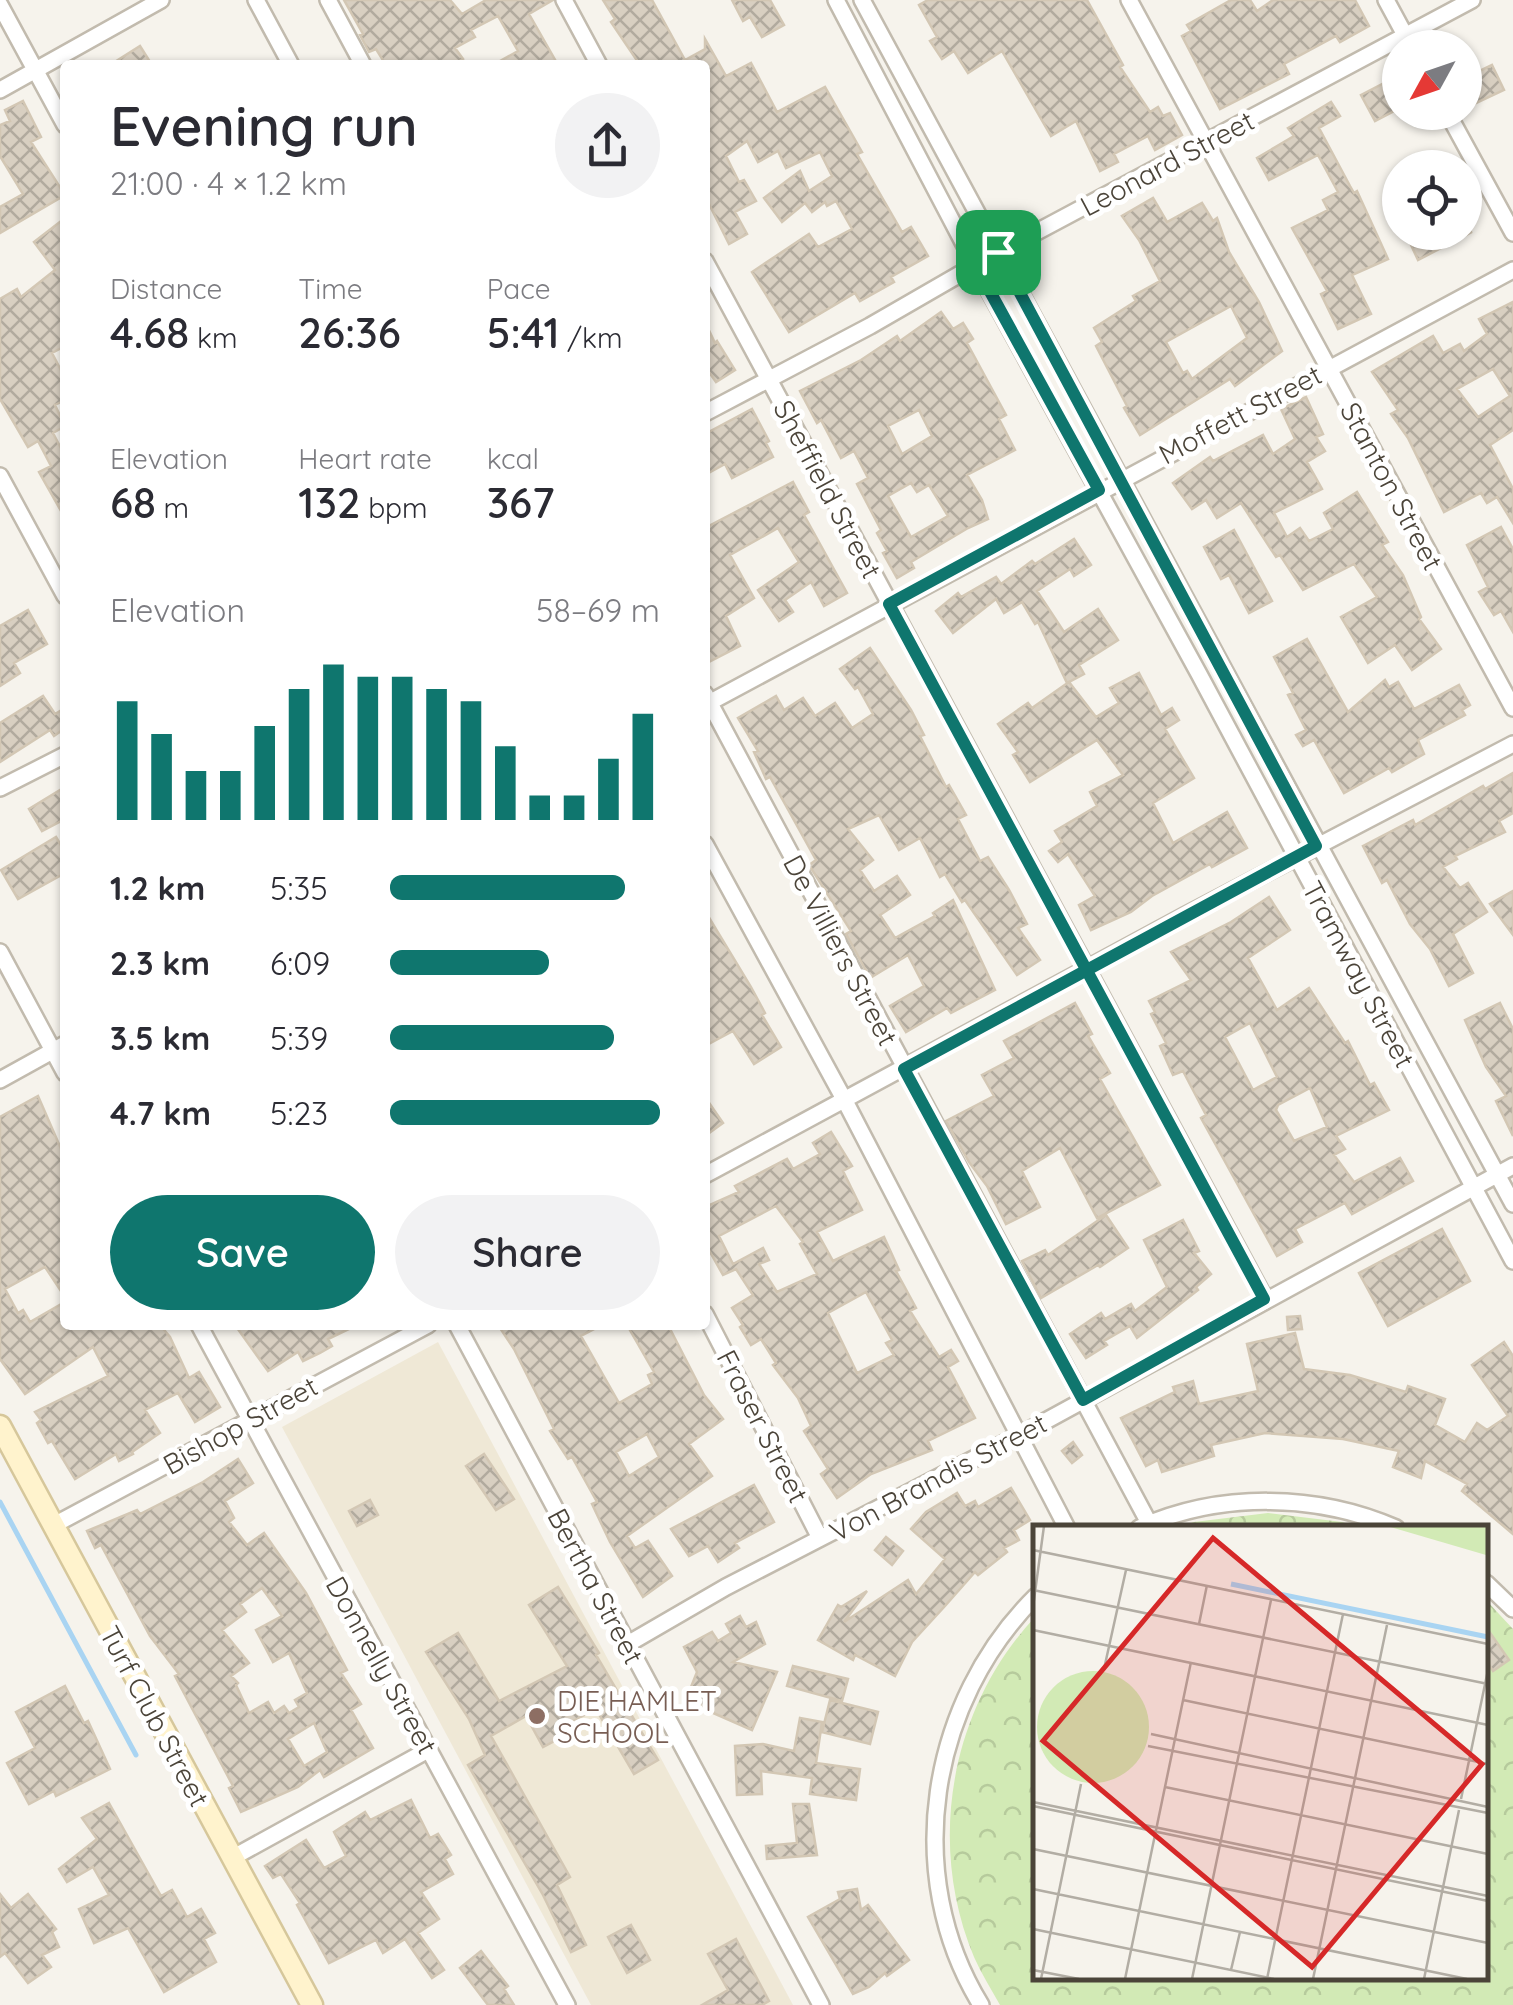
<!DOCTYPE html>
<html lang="en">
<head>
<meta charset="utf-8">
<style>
  body { margin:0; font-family:Quicksand,sans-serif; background:#f2f2f3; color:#2b2b33; height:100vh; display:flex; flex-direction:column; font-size:38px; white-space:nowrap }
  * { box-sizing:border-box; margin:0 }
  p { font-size:32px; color:#7c7c81 }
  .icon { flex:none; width:55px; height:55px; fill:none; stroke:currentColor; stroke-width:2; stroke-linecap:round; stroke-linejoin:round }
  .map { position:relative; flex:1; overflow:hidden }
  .drawer { position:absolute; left:60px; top:60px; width:650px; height:1270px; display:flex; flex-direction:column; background:#fff; border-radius:10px; box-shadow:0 2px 8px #0004 }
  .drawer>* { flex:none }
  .needle { width:65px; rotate:230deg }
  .buttons { position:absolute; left:1382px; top:30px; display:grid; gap:20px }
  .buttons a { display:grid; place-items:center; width:100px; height:100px; border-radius:50%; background:#fff; box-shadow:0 2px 8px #0004; font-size:50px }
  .pin { position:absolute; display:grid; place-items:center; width:85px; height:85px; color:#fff; margin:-42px; border-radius:20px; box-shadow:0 5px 15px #0006 }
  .round { display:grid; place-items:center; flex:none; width:105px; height:105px; border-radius:52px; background:#f2f2f3 }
  .head { display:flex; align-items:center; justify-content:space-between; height:170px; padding:0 50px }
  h1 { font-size:55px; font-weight:600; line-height:75px }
  .figures { display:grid; grid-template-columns:repeat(3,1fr); gap:15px; height:170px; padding:10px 50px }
  .figures div { display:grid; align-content:center }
  .figures b { font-size:42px; font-weight:600 }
  .figures small { font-size:28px; font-weight:400 }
  .figures p { font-size:28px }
  .chart { height:280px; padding:20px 50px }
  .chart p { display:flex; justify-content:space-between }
  .chart svg { width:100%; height:180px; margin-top:10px; stroke:#0f766e; stroke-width:6 }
  .action { display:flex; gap:20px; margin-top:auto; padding:20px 50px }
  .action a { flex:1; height:115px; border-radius:60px; background:#0f766e; color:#fff; font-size:40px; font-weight:600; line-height:115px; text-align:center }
  .action a+a { background:#f2f2f3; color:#2b2b33 }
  ul { padding:0 50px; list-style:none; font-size:32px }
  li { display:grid; grid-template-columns:160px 120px 1fr; align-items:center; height:75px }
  li i { height:25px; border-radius:12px; background:#0f766e }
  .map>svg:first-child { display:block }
  .education { fill:#efe8d6 }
  .park { fill:url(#park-crowns) }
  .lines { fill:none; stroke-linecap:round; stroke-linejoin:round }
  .stream { stroke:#a9d4f2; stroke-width:5 }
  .building { fill:url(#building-cross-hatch); stroke:#d3c7b4; stroke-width:2.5; fill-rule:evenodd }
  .street-casing { stroke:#c2bbae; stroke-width:20 }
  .secondary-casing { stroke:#d6c79b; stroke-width:25 }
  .street { stroke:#fff; stroke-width:15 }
  .secondary { stroke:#fff3cd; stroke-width:20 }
  .route-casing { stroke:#fff; stroke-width:20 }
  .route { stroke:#0f766e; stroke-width:12 }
  .education-dot { fill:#8d6e63; stroke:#fff; stroke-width:4 }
  .labels { text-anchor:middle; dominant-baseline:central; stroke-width:10; stroke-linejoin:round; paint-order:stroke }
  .street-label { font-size:28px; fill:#4b4439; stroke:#fff }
  .education-label { font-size:28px; fill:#785e54; stroke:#fff; text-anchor:start }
  .inset-river { fill:none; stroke:#a9d4f2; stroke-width:5 }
  .inset-road { fill:none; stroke:#b2ada4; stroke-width:2.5 }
  .view { fill:#d62828; fill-opacity:0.15; stroke:#d62828; stroke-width:5 }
  .inset-edge { fill:none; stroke:#4b4439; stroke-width:5 }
</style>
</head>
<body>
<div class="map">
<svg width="1513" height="2005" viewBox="0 0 1513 2005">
  <defs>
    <pattern id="park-crowns" width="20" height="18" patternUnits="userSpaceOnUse" patternTransform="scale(2.5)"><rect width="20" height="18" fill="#d2eab5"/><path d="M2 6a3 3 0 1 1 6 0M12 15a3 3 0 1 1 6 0" fill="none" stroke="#b6ca9c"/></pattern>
    <pattern id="building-cross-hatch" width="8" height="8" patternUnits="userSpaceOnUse" patternTransform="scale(2.5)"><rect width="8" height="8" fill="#d8cfc1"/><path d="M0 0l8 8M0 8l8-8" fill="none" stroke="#b1aa9e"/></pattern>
  </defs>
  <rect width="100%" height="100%" fill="#f6f3ec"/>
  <path class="education" d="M438 1342 793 2005H591L282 1427Z"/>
  <path class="park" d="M1268 1513 1342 1522 1357 1527H1179L1194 1522Z
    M1486 1600 1513 1629V2005H1000C991 1989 981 1973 974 1957 926 1842 951 1707 1035 1617L1036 1978H1486Z"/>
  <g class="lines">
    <path class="stream" d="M0 1502 136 1755"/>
  </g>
  <path class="building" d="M344 0H450L462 14 486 0H553L529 14 558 65H493L518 51 498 16 471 30 475 37 455 48 463 59 453 65H386L376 49 369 52 360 35 363 34Z
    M603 0H652L685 60 705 49V39L726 76 751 63 777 112 825 87 862 152 857 154 902 232 911 227 928 256 891 277 894 282 860 301 855 293 789 332 752 272 809 234 818 247 852 229 836 201 827 206 825 202 812 212 805 203 782 222 764 198 800 171 809 191 832 176 820 152 786 168 778 151 758 162 747 141 726 156 739 182 744 180 756 201 735 212 747 234 729 244 705 196V65H640L611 22 615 19Z
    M732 0H770L784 25 762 37 750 17 743 21Z
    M928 0H1087L1123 65 1120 67 1150 112 1158 107 1163 116 1170 113 1182 135 1155 150 1148 136 1114 154 1118 162 1100 171 1076 121 1051 136 1002 51 968 73 954 51 942 59 930 41 937 37 919 5Z
    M1231 0H1250L1257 11 1273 0H1355L1369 26 1340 42 1336 36 1284 64 1289 74 1220 109 1182 36 1191 31 1187 25Z
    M140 46 152 65H110Z
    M1492 65 1504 90 1474 104 1465 78Z
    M1394 78 1400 89V108L1375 121 1361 95Z
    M23 101 41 137 31 142 65 195 0 233V207L23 194 0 156V125L10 121 5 110Z
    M1331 102 1340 116 1319 128 1350 186 1354 193 1357 191 1388 259 1352 275 1371 314 1338 329 1321 294 1327 291 1292 228 1328 210 1323 200 1338 192 1318 155 1269 180 1257 158 1294 136 1288 128Z
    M1153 198 1167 222 1202 203 1213 221 1217 218 1229 252 1259 302 1282 351 1235 386 1230 379 1140 435 1124 408 1127 406 1096 346 1102 342 1094 328 1136 301 1133 296 1160 281 1139 240 1122 216ZM1231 306 1247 338 1192 379 1187 371 1183 373 1166 342Z
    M65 218V346L52 353 65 378V400L55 405 65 426 53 433 65 456V518L39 472 51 466 38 441 28 447 0 399V299L17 289 21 297 55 270 34 242Z
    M1405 232H1472L1418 260Z
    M1513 302V430L1490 445 1513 489V523L1497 497 1487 503 1481 493 1444 512 1408 438 1391 414 1398 410 1372 372 1433 336 1443 353 1460 344 1464 351 1487 334 1479 319ZM1493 369 1510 396 1478 417 1457 389Z
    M941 312 953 329 963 323 973 339 967 343 1006 415 999 419 1015 450 967 475 982 500 988 519 968 528 911 562 914 568 897 578 883 553 887 551 877 533 881 530 857 484 868 478 854 451 841 458 821 420 817 423 800 391 861 360 897 336 900 341ZM919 410 932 436 902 454 888 426ZM911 483 917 492 929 485 948 516 911 537 888 496Z
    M705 322 715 343 717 341 735 370 716 382 709 372 705 374Z
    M1306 397 1323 434 1316 437 1325 451 1307 462 1322 489 1274 513 1287 537 1300 528 1309 541 1333 529 1324 513 1357 492 1388 542 1382 545 1403 575 1421 617 1419 619 1441 649 1412 670 1395 645 1368 663 1341 617 1377 597 1354 564 1303 590 1280 555 1276 557 1241 503 1217 518 1206 500 1192 509 1173 483 1210 457 1213 461 1263 435 1273 454 1295 439 1281 409Z
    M752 409 769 441 766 443 773 457 732 478 725 464 705 475V434Z
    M793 482 809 512 804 515 847 593 824 606 811 582 785 600 793 612 779 621 758 590 799 562 778 528 730 555 754 598 726 616 740 646 705 664V528Z
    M1501 527 1513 549V632L1501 611 1494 615 1479 592 1488 587 1467 545Z
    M1234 530 1272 601 1249 613 1229 575 1221 579 1204 547Z
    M1074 539 1091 565 1074 576 1070 569 1037 591 1064 632 1098 609 1118 640 1079 665 1084 674 1067 683 1038 622 1035 624 1022 602 1004 613 996 599 953 633 936 611 958 593 961 597 996 577 1001 584 1032 561 1035 564Z
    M28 610 47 644 14 663 20 673 0 686V626Z
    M1307 639 1348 712 1385 680 1389 687 1398 682 1414 709 1459 685 1470 705 1462 710 1465 715 1418 740 1424 754 1392 772 1389 768 1344 793 1314 740 1303 746 1296 735 1306 730 1288 695 1293 693 1274 657Z
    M870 648 911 710 924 735 920 736 946 787 949 785 966 815 958 819 980 861 988 857 1009 890 1027 924 1018 928 1040 960 1017 975 965 900 962 902 945 874 940 877 920 838 899 850 879 815 848 829 873 860 860 870 874 891 897 876 910 895 880 915 895 938 935 916 933 913 953 900 995 990 951 1013 947 1008 906 1032 890 1006 924 986 908 955 870 978 846 934 851 931 809 865 816 860 770 777 766 779 754 752 758 751 738 718 776 696 784 710 803 698 815 716 835 703 852 728 873 714 858 687 855 689 840 669Z
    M1139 673 1161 715 1172 708 1179 720 1165 729 1194 778 1153 803 1173 843 1227 812 1247 848 1212 867 1210 864 1152 896 1131 912 1091 930 1079 905 1095 896 1068 854 1058 862 1049 851 1062 842 1055 831 1097 806 1090 792 1123 775 1097 740 1030 782 1013 755 1018 752 998 724 1028 703 1032 708 1069 682 1096 717 1119 703 1110 688Z
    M43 696 55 714 65 708V728L54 736 50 730 0 762V723Z
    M1513 773V813L1499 821 1505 832 1455 856 1457 859 1443 867 1460 888 1468 883 1487 912 1453 934 1473 973 1449 986 1430 949 1410 924 1387 880 1382 883 1363 846 1413 820 1415 825 1483 786 1485 789Z
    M65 787V819L42 831 29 809Z
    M56 837 65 852V873L18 899 1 870Z
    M1513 891V935L1490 904Z
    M1269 897 1290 930 1248 958 1277 1010 1309 988 1345 1043 1348 1041 1370 1085 1374 1083 1389 1110 1336 1136 1345 1149 1334 1155 1354 1182 1400 1158 1413 1181 1352 1214 1345 1203 1295 1229 1302 1242 1277 1256 1201 1118 1206 1115 1183 1071 1173 1075 1160 1046 1166 1043 1151 1014 1155 1012 1149 1001 1191 980 1171 952 1231 922ZM1250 1023 1277 1077 1253 1090 1225 1037ZM1310 1088 1327 1127 1294 1141 1276 1110 1278 1105Z
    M705 911 751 987 765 1013 762 1015 781 1047 754 1064 733 1031 705 1046Z
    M1075 1003 1092 1034 1088 1036 1110 1073 1100 1079 1160 1185 1097 1218 1060 1148 1022 1171 1040 1207 1006 1224 987 1186 969 1162 946 1121 994 1096 982 1075 1014 1058 1004 1041Z
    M1500 1003 1513 1029V1136L1496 1101 1506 1096 1486 1067 1465 1020Z
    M38 1096 65 1158V1297L45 1267 5 1289 18 1313 23 1310 30 1322 65 1302V1325H160L170 1337 189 1378 199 1372 220 1407 195 1422 178 1393 145 1410 160 1433 132 1452 133 1454 119 1461 116 1454 75 1479 52 1441 48 1443 37 1423 41 1420 35 1412 108 1376 93 1347 25 1394 0 1359V1117Z
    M705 1097 723 1123 705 1136Z
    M831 1132 852 1166 843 1171 862 1210 817 1232 833 1261 884 1237 899 1270 896 1271 916 1308 910 1311 939 1357 951 1350 958 1361 948 1367 975 1418 928 1441 932 1450 871 1474 837 1498 821 1474 828 1469 804 1431 811 1426 798 1398 773 1365 776 1363 761 1339 751 1345 740 1327 743 1325 732 1308 753 1295 736 1269 723 1275 705 1243V1207L739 1192 735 1186 787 1159 793 1169 820 1154 813 1143ZM776 1206 803 1242 800 1244 817 1274 777 1292 759 1264 769 1260 763 1248 733 1264 719 1236ZM866 1292 892 1340 886 1343 894 1355 857 1373 828 1313Z
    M1106 1215 1128 1248 1100 1267 1098 1265 1041 1298 1022 1261 1045 1250 1048 1255Z
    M1183 1220 1199 1251 1194 1253 1211 1274 1196 1287 1198 1290 1137 1338 1130 1326 1104 1341 1107 1345 1086 1358 1070 1334 1101 1313 1105 1319 1131 1304 1135 1311 1167 1287 1144 1240Z
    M1442 1229 1470 1281 1388 1326 1359 1273Z
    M1300 1316 1302 1329 1288 1330 1287 1317Z
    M235 1325H357L328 1339 332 1346 320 1353 303 1361 298 1352 268 1371Z
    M498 1325H602L581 1336 619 1403 652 1384 648 1375 654 1372 627 1325H668L704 1395 723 1419 689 1444 712 1476 627 1536 635 1548 648 1541 672 1576 643 1597 610 1542 592 1504 597 1502 572 1457 568 1459 550 1431 554 1429 514 1349ZM647 1434 659 1457 629 1476 616 1452Z
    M1295 1333 1304 1369 1350 1375 1406 1392 1408 1386 1445 1399 1435 1425 1465 1442 1477 1423 1487 1430 1508 1416 1472 1365 1504 1342 1513 1356V1534L1462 1491 1467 1484 1425 1461 1421 1478 1393 1467 1399 1451 1343 1439 1265 1433 1211 1445 1214 1456 1162 1472 1158 1460 1146 1466 1121 1418 1175 1392 1173 1387 1193 1381 1199 1404 1258 1391 1247 1344Z
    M1073 1442 1082 1455 1072 1463 1062 1451Z
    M484 1454 514 1499 496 1510 466 1466Z
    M238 1459 253 1483 225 1501 234 1518 229 1522 247 1545 264 1533 306 1593 347 1670 341 1673 361 1704 351 1710 373 1748 324 1777 320 1770 298 1787 241 1812 229 1788 233 1786 175 1676 179 1674 150 1636 101 1545 95 1548 87 1531 137 1510 140 1514 203 1482ZM262 1588 282 1616 256 1630 273 1662 289 1653 307 1693 295 1700 299 1707 289 1713 284 1706 274 1713 268 1702 249 1713 236 1685 238 1683 231 1676 249 1663 222 1630 246 1612 240 1604ZM314 1723 327 1752 304 1766 288 1739Z
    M754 1485 774 1522 735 1543 739 1548 718 1562 708 1546 689 1556 671 1529Z
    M1011 1488 1030 1520 1014 1530 1019 1540 1004 1548 1007 1552 978 1575 975 1572 945 1606 912 1642 895 1676 855 1655 853 1660 818 1640 838 1605 841 1607 867 1591 844 1622 908 1580 916 1594 945 1559 911 1529 926 1512 957 1493 965 1506 975 1501 978 1507Z
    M370 1500 378 1515 357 1526 349 1511Z
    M886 1537 903 1551 892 1565 875 1550Z
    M558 1587 599 1653 596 1655 658 1760 634 1774 596 1709 573 1721 577 1729 543 1747 526 1716 491 1736 570 1877 557 1885 586 1945 571 1952 542 1893 468 1765 485 1755 469 1719 426 1652 458 1633 499 1701 567 1666 529 1605Z
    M740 1616 746 1627 756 1622 765 1644 733 1662 777 1672 752 1730 695 1705 699 1696 689 1692 697 1672 684 1647 712 1632 718 1641 731 1633 726 1624Z
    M1486 1627 1509 1660 1493 1671 1486 1660Z
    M793 1666 848 1679 842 1701 787 1686Z
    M65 1686 84 1723 88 1721 110 1769 56 1796 54 1791 29 1804 7 1763 35 1748 16 1712Z
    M830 1700 878 1712 870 1744 822 1732Z
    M800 1718 822 1722 816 1763 860 1769 856 1800 810 1794 812 1778 761 1771 762 1794 737 1795 735 1746 763 1744 794 1751Z
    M411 1800 430 1838 438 1834 451 1855 445 1859 453 1874 421 1892 439 1919 418 1933 444 1970 432 1978 405 1939 383 1953 376 1940 329 1963 297 1905 300 1903 281 1874 273 1878 265 1866 306 1840 324 1868 346 1856 334 1832 365 1812 370 1820Z
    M109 1803 161 1896 172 1890 187 1917 201 1909 215 1933 204 1939 216 1962 164 1992 128 1928 94 1943 79 1909 109 1895 93 1867 67 1882 59 1869 97 1839 82 1818Z
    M793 1804H809L817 1855 767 1859 766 1846 797 1843Z
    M857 1889 861 1910 868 1905 909 1960 887 1976 885 1973 869 1987 853 1994 808 1917 840 1899 838 1892Z
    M0 1894 11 1908 28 1894 56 1929 52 1932 59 1947 42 1955 51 1967 28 1983 5 1953 0 1957Z
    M631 1925 650 1960 627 1973 608 1937Z
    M736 1939 769 2001 762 2005H702L728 1990 708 1954Z
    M481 1951 508 1986 504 1989 514 2005H488L460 1968Z"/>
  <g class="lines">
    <defs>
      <path id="street" d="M256 0 291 65
        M328 0 363 65
        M564 0 599 65
        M836 0 975 265 1199 674 1513 1261
        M862 0 1513 1204
        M1129 0 1513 708
        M1386 0 1412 48
        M0 5 65 125
        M0 90 161 0
        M1447 112 1513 233
        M705 261 1265 1299
        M705 413 870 326 986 259 1472 0
        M0 476 65 596
        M705 694 1149 1523
        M705 705 1513 270
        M0 788 65 755
        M705 844 845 1101 1067 1528
        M0 952 65 1073
        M0 1080 65 1044
        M705 1175 1186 915 1513 744
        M705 1314 820 1538
        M199 1325 567 2005
        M457 1325 821 2005
        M52 1526 428 1325
        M1139 1528C1219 1492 1316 1493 1396 1528
        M1486 1583 1513 1609
        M626 1645 726 1587 1020 1435 1513 1166
        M232 1858 428 1750
        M981 2005C901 1875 929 1702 1036 1596"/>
      <path id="secondary" d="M0 1426 312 2005"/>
    </defs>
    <use href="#street" class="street-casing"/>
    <use href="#secondary" class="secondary-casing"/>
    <use href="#street" class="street"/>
    <use href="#secondary" class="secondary"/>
  </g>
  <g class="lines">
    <defs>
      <path id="route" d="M998 252 1316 846C1180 921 1042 995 904 1069L1083 1400 1264 1299 889 604 1099 490 976 266 998 252"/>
    </defs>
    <use href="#route" class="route-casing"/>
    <use href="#route" class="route"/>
  </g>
  <circle class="education-dot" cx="537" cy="1716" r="10"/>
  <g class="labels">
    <g class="street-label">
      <text transform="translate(1167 163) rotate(-28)">Leonard Street</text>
      <text transform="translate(1240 414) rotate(-28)">Moffett Street</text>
      <text transform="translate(1392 486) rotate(62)">Stanton Street</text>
      <text transform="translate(828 489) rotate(62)">Sheffield Street</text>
      <text transform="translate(841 950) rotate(62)">De Villiers Street</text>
      <text transform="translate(1359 974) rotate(62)">Tramway Street</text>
      <text transform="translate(240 1425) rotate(-29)">Bishop Street</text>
      <text transform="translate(763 1426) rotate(63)">Fraser Street</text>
      <text transform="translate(938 1477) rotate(-28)">Von Brandis Street</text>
      <text transform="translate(596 1586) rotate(62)">Bertha Street</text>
      <text transform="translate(382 1665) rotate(61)">Donnelly Street</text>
      <text transform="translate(155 1716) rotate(62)">Turf Club Street</text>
    </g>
    <g class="education-label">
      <text x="557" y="1700">DIE HAMLET<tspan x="557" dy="32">SCHOOL</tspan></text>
    </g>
  </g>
  <g transform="translate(1033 1525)">
    <rect width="455" height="455" fill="#f6f3ec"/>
    <path d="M4 202a56 56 0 1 1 112 0a56 56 0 1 1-112 0Z" fill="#d2eab5"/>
    <path d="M354 1H455V30H453Z" fill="#d2eab5"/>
    <path class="inset-river" d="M198 59 455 112"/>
    <path class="inset-road" d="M0 25 455 119M0 65 455 159M0 82 11 1M166 99 174 60M0 105 455 200M71 144 93 45M150 175 455 239M118 209 455 282M115 221 455 288M132 262 455 329M428 274 455 145M0 277 455 371M0 281 455 376M0 324 455 418M0 364 434 454M0 404 241 454M0 445 46 454M198 445 207 407M8 454 48 259M92 454 158 137M159 454 238 75M234 454 310 89M280 454 354 100M391 454 426 285"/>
    <path class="view" d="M180 13 449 239 279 442 10 216Z"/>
    <rect width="455" height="455" class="inset-edge"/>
  </g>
</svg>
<div class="buttons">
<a><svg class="needle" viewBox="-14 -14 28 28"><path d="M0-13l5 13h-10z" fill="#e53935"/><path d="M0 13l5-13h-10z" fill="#7c7c81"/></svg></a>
<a><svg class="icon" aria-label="locate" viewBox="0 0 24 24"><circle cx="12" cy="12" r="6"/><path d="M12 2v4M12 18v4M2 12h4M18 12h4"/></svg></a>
</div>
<div class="pin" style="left:998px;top:252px;background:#1e9e55"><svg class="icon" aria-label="arrive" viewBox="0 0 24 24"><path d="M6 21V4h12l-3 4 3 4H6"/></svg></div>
<section class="drawer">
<div class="head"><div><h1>Evening run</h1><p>21:00 · 4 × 1.2 km</p></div><a class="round"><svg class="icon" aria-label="share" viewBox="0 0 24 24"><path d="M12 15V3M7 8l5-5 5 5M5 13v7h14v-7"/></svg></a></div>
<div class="figures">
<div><p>Distance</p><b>4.68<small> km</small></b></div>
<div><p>Time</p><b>26:36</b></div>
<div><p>Pace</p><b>5:41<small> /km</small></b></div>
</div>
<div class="figures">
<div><p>Elevation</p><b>68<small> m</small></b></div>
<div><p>Heart rate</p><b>132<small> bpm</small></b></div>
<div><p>kcal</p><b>367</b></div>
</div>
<div class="chart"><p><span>Elevation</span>58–69 m</p>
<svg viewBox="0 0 160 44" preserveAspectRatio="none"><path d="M5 44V15M15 44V23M25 44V32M35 44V32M45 44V21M55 44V12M65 44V6M75 44V9M85 44V9M95 44V12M105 44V15M115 44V26M125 44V38M135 44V38M145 44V29M155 44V18"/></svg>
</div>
<ul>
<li><b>1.2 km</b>5:35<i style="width:87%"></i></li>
<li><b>2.3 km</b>6:09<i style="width:59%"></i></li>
<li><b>3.5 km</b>5:39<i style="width:83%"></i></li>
<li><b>4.7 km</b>5:23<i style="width:100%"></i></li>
</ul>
<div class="action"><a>Save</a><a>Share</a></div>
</section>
</div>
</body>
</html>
